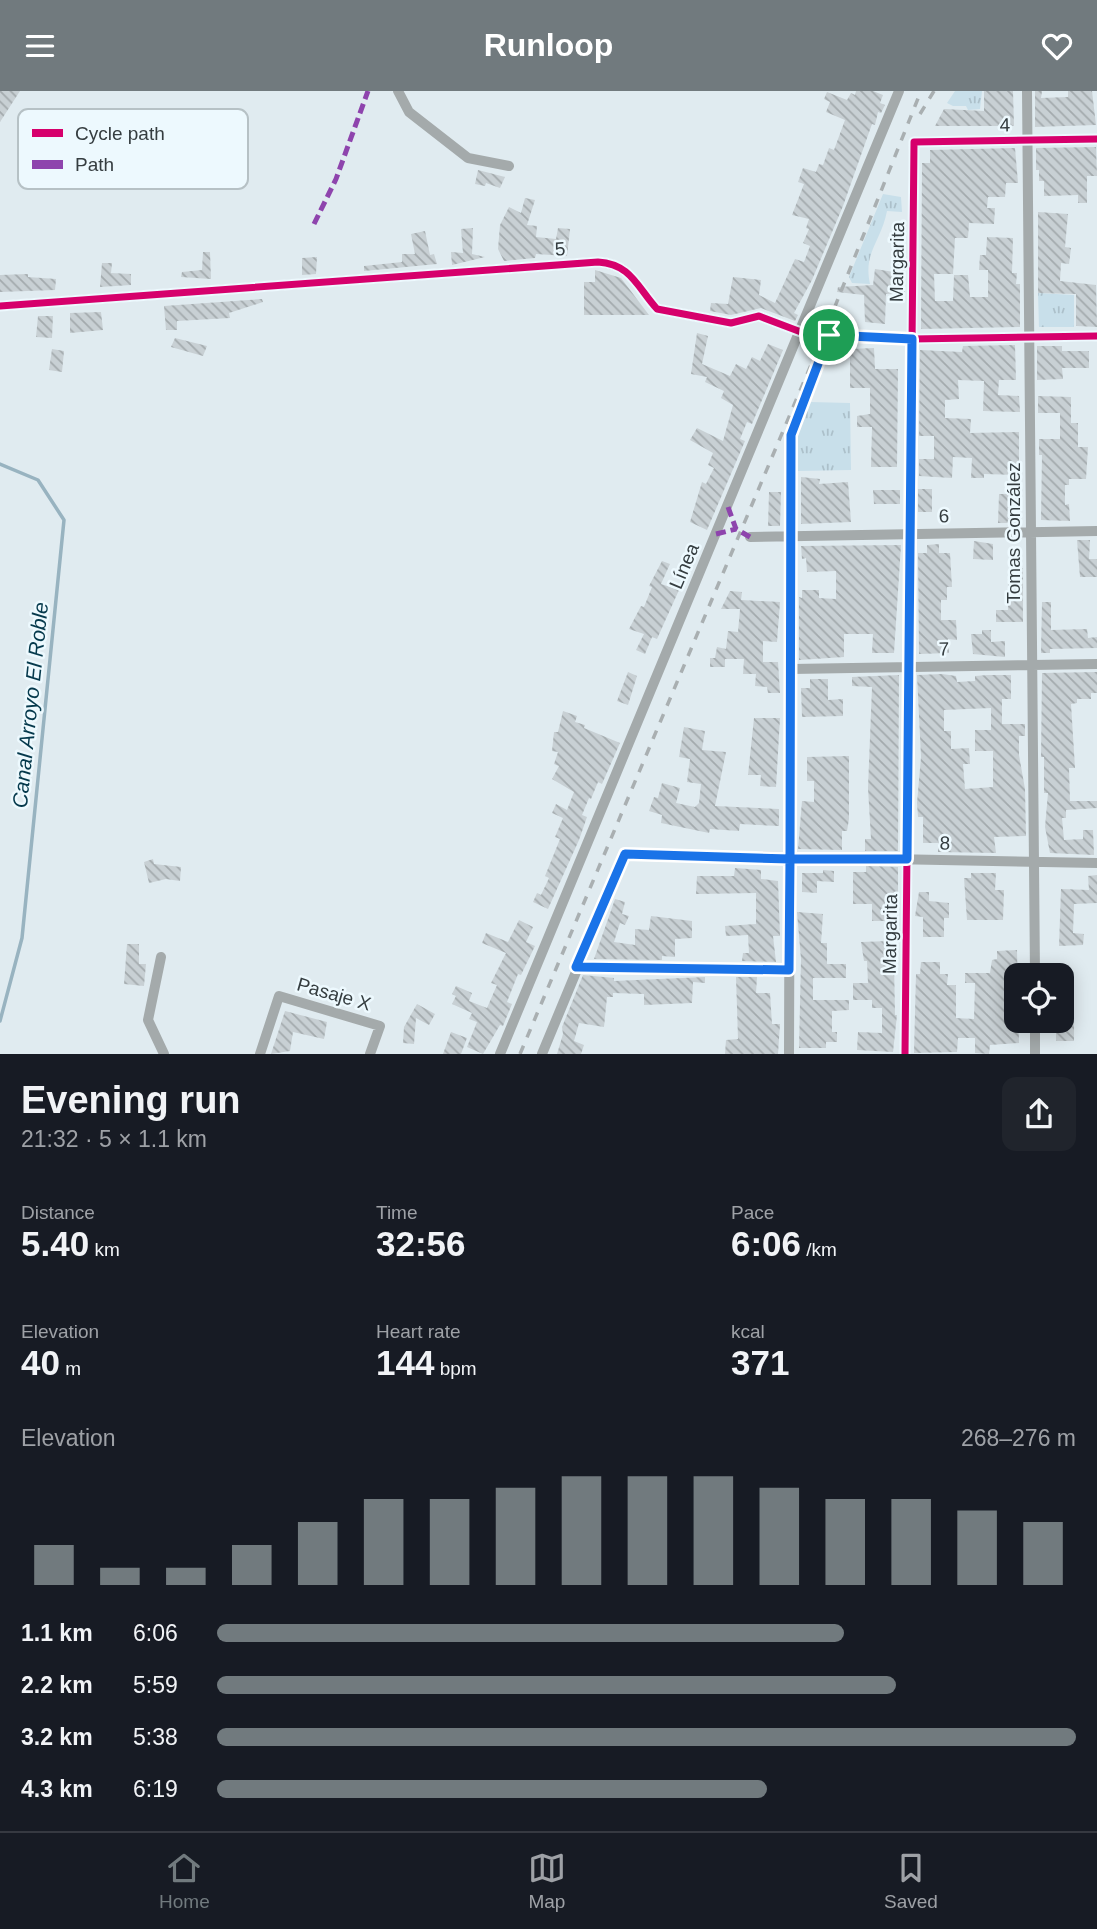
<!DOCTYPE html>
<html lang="en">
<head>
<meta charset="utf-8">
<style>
  body { margin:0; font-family:Arial,sans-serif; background:#20242c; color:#f1f3f6; height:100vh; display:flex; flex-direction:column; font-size:26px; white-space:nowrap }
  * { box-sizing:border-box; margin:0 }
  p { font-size:23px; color:#9ea1a6 }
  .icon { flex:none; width:38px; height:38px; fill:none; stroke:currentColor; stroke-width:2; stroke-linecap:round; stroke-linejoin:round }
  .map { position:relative; height:963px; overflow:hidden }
  .panel { display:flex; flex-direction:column; background:#171b24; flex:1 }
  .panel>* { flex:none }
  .controls { position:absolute; left:1004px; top:872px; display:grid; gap:14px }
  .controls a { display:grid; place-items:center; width:70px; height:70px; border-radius:14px; background:#171b24; box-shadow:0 4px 18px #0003; font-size:35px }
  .pin { position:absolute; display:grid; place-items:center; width:60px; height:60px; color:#fff; margin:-30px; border:4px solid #fff; border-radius:50%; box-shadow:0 2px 7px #0007 }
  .round { display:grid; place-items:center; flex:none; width:74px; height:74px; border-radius:14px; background:#20242c }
  .overview { display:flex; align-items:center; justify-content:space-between; height:119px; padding:0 21px }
  h1 { font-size:38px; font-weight:700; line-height:52px }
  .metrics { display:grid; grid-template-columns:repeat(3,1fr); gap:10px; height:119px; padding:7px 21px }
  .metrics div { display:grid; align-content:center }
  .metrics b { font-size:35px; font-weight:700 }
  .metrics small { font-size:19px; font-weight:400 }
  .metrics p { font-size:19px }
  .chart { height:196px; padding:14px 21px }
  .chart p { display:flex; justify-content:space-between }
  .chart svg { width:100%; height:126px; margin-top:7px; stroke:#717a7e; stroke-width:6 }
  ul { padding:0 21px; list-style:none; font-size:23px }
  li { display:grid; grid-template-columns:112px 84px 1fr; align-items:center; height:52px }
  li i { height:18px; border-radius:9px; background:#717a7e }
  header { display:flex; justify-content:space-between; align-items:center; height:91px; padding:0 21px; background:#717a7e; color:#fff; font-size:32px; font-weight:700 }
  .menu { display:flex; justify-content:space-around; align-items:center; height:98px; border-top:2px solid #363941; background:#171b24; font-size:19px; color:#9ea1a6 }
  .menu a { display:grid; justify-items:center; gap:4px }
  .menu .selected { color:#717a7e }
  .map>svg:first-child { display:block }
  .grass { fill:url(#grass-tufts) }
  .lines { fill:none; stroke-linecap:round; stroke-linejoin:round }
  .stream { stroke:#98b3c0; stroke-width:3.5 }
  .building { fill:url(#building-back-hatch); fill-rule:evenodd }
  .minor { stroke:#a4aaab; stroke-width:10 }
  .rail { stroke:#a9afb1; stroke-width:3.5; stroke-dasharray:9 9; stroke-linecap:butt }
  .quiet { stroke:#8e44ad; stroke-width:5; stroke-dasharray:10 5; stroke-linecap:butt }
  .cycleway-casing { stroke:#edf9fe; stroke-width:11 }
  .cycleway { stroke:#d6006c; stroke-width:7 }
  .route-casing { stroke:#fff; stroke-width:14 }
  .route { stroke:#1a73e8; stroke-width:9 }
  .labels { text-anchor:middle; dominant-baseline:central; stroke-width:5; stroke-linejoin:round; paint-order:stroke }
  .street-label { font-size:19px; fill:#353d40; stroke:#edf9fe }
  .water-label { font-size:21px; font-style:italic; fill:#05394c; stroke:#edf9fe }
  .key { fill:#edf9fe; stroke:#b6c1c5; stroke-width:2 }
  .key-label { font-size:19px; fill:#353d40 }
</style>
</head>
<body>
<header><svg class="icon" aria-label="menu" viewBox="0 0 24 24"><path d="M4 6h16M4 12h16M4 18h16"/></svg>Runloop<svg class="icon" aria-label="heart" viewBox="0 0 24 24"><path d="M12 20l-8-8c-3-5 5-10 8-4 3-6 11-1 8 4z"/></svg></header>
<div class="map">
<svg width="1097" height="963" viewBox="0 0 1097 963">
  <defs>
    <pattern id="grass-tufts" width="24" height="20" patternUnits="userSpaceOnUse" patternTransform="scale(1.75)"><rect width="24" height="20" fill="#c8dfea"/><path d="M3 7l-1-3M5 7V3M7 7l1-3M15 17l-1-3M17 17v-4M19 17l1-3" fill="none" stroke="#acc0ca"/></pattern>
    <pattern id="building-back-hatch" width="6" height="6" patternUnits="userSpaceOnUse" patternTransform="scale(1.75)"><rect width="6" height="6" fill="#c8d0d4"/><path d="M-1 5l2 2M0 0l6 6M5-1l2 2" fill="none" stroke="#a3aaad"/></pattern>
  </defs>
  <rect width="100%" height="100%" fill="#e0ebf0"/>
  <path class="grass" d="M955 0H982L980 18 968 19 966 15H953L947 12Z
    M883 103 901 106 902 121 887 120C881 151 863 161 870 193L852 192 849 186Z
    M1038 202 1074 204V236H1039Z
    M810 311 850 312 851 379 798 380V342Z"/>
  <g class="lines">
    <path class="stream" d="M0 373 38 389 64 429 22 847 0 930"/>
  </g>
  <path class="building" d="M0 0H20L0 31Z
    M856 0H873L883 4 880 12 885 14 881 22 878 21 875 34 872 33 843 115 812 189 794 222 798 224 795 230 761 217 731 224 710 220 711 212 728 213 733 186 761 189 759 204 775 212 795 168 804 171 810 155 803 152 809 138 806 137 809 128 792 124 804 93 798 91 803 77 816 81 819 73 823 74 829 57 834 59 845 29 826 21 830 11 824 8 827 1 847 9 851 2 855 4Z
    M984 0H1013L1014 35H935L944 18 984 20Z
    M1035 0H1042L1041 7 1068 6V0H1092L1096 34 1035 36Z
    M1096 56 1097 85H1087V112H1078V104L1044 105V90H1039V79H1036V57Z
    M1015 57 1018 92H1006L1005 106H988L987 117H995L994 133 969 132 968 147H955L953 183H934L935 210H953L954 184H968L970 206H988V179H979L980 164H986L987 146 1013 147 1012 182H1017L1016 193H1020V236L921 238 922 72H930V59Z
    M478 79 505 86 500 97 486 92 485 95 475 93Z
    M525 107 535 109 527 134 537 135 536 146 556 148 558 137 570 138 567 165 536 163 535 167 504 170 498 158 500 134 509 116 521 122Z
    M1038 121 1068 123 1065 156 1071 157 1069 173 1061 172 1060 190 1096 194 1097 236 1076 235V203L1038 202Z
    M473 137 472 163 485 166 452 174 451 161 463 162 461 138Z
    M425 140 430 164 434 163 437 173 364 180V175L402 171V163H415L411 143Z
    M203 161H210L211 188 181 186 182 181 202 179Z
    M317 166 316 183 302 184V167Z
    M905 169V202L886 203 885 233 865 231 864 204 837 201 838 196 873 194 875 178 894 181 893 170Z
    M102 172H112L111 182 131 183V194L100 196Z
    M595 179 621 187 649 224H584V191H595Z
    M28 183V186L56 188 55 199 0 201V184Z
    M262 208 263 211 229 222 230 227 177 230V239H166L164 215Z
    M101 221 103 239 70 242V222Z
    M38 225H53L52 247 36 246Z
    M697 242 708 245 702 273 730 285 736 273 746 278 752 266 760 270 768 253 783 259 752 333 747 331 740 348 745 350 707 439 690 431 702 391 706 393 714 377 708 374 713 362 690 349 697 337 723 350 733 314 721 307 724 300 705 291 707 286 691 283Z
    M175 247 207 255 203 265 171 256Z
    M1015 254 1016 289H999L998 304 1019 305 1020 321 983 320 984 290 958 289 959 308 945 309V327L971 328 970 342 1019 341V384L984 383V387H971L972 367 953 366 952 387 919 385V368H934V345H919L920 259 962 261 963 255Z
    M1037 255H1062V260H1089V277H1062L1063 288 1037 289Z
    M874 257 875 278H898L897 376H871L872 336H857V325L870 323V297H850V258Z
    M52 258 64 260 62 281 49 279Z
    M1038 305 1071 306V332H1078V356H1088L1086 388H1069V394H1065V414L1069 413 1070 430 1041 429 1042 364H1039V348H1060V322H1038Z
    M801 386 820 388 819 393 848 391 851 431 801 433Z
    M918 398H932V421H918Z
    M873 399H900V413H874Z
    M769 401H781L780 435H768Z
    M999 403H1022L1021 432H998Z
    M1077 449H1090L1089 468H1097V486H1080Z
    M974 450 993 453V469L973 468Z
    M939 453V462H950L952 496H947V509H941V529H956L957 549 948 548 949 562 919 563 918 462H927V454Z
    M901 454 894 562H872L873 543H844V566L799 569V506L802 507V499H819V507L836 508V480L807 481 806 467 802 468 801 455Z
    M662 470 670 473 661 493 679 499 657 548 652 546 645 563 636 559 644 543 629 538 641 515 644 516 652 496 649 495Z
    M1011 477H1023V531H996V519H1008V486H1011Z
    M730 500 742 501 741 509 780 511 777 551 763 550V571H778L780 602H768L767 596 755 595 756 583H743L744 568H725V576H710V567H715L717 556 726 558 728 540 738 541 740 518H721Z
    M1042 511H1051V539L1087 538 1088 547 1097 546V557L1050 558V562H1041Z
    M982 539H991V551L1005 550V566L973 563 971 543H982Z
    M628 581 637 585 628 614 617 610Z
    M1097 581V602H1091V608H1077V612L1071 613 1075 677H1069L1070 710H1097V717L1066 719V727H1062L1064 749 1083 748V739H1093L1094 764 1050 762 1045 736 1048 702H1044V666H1041L1042 582Z
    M942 583 956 585 957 591 975 590V585L988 584H1011V608H1002V633H1025V645H1019V664L1025 698 1026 745 994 746 996 762 938 761V752H923V726H918L917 712 921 666 917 584ZM991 617V639H975V660H993V696L965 698 963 673H970L969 657 951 658V640H944V619Z
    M899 584 898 760H865V748H871L868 697 872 596 852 595V586Z
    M810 588H828V609L843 608V625L802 626 801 597H810Z
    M563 620 577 625 575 631 585 634 584 637 620 652 602 693 598 691 591 708 589 707 582 724 587 726 579 749 548 818 533 811 537 802 541 804 549 787 545 785 560 748 555 746 563 727 552 722 556 713 567 719 574 701 552 688 559 675 554 673 558 661 552 660 554 641H558Z
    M754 627H780L776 696 760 695 761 684H748Z
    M684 636 705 640 702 659 726 661 715 715 779 718V735L740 733 739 740 710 738 709 742 661 732 662 724 649 720 654 706 658 707 662 692 680 697 676 712 695 716 699 712 701 693 687 691 690 668 679 666Z
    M849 665V728L847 740H842V759L798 758 802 710 814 711V690H807V666Z
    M153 768 154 773 181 776 180 790 166 788 149 792 144 771Z
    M866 775 898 776V830H872V813H853V781H866Z
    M735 777 761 779V788L778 790 780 845H773L776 871 742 870 743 862H749L748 844 726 845 725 835 756 833V802L696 803 697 785H734Z
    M823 779 834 780V791L817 790V802L802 801V782H823Z
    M971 782H996L995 799H1004L1003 829H967L964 787H971Z
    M1097 784V812L1074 813 1073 842 1084 843 1083 854 1059 855 1061 798 1089 799 1088 785Z
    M919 801H929V810L949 812V827H944V846H923V826L915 825Z
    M615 808 625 811 622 823 629 825 625 834 620 832 614 851 635 854V838L649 839 651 825 692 830V847L675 848V866L662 865V869L594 868Z
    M797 821 823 823 821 852H827V873H846V887H813V909H849V919L832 920V941H837V951H826V957H799L801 868Z
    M519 829 533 836 526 851 535 855 521 884 518 883 507 911 512 913 503 935 500 934 483 963 467 956 477 931 469 928 472 922 452 913 456 905 452 903 456 895 472 902 469 910 487 917 497 894 491 892 506 862 482 852 486 842 508 851Z
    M890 850 891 870H894L895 924H897L893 961 857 959 858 941 882 942V917H872V909H853V892H868L867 870H864L861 851Z
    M127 853H139V873H146L144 895 124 893Z
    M1017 859 1019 952 990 954 989 963 975 962V947H958L957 961 914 962 916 883H920L921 871H940V883H948L947 894H956V927L974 928 975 892H965V882H990L992 869 997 868V860Z
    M583 884 614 887V890L705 886V892L693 891 692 912 644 914V903L613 902V906H607L604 936 579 932 574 950 584 954 581 963H557L563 943 562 936Z
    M736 886H757L756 902H770L772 933H780L778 963H725L726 949 738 948Z
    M1062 891H1074V950H1056V929H1062Z
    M417 913 435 923 429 934 416 927 414 953 403 952 404 936Z
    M285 920 327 931 324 948 293 941 290 960 271 963Z
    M451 941 467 947 461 963H443Z"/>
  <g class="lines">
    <path class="minor" d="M398 0 409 21 468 67 509 75
      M1027 0 1035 884
      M0 215 598 171C631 173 637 196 657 218L731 232 759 225 801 241 836 245 912 248 1097 245
      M750 446 1097 440
      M792 578 1097 573
      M161 866 148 929 164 963
      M576 876 789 879
      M1035 929V963
      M260 963 279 905 380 935 370 963
      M500 963 899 0
      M542 963 625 763 1097 772
      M789 963 791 344 829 244
      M905 963 914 51 1097 48"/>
    <path class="rail" d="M920 23 934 0
      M520 963 824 243 921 0"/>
    <path class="quiet" d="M314 133 336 88 368 0
      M728 416 736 438 750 446
      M716 443 736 438"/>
    <defs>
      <path id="cycleway" d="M0 215 598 171C631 173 637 196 657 218L731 232 759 225 801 241 836 245 912 248 1097 245
        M905 963 914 51 1097 48"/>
    </defs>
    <use href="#cycleway" class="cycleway-casing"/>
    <use href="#cycleway" class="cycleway"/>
  </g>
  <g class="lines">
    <defs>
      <path id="route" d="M829 244 791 344 790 768 625 763 576 876 789 879 790 768H907L912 248 829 244"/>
    </defs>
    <use href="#route" class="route-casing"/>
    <use href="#route" class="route"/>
  </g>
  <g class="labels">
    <g class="street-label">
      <text transform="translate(1005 34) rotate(-1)">4</text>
      <text transform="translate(560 158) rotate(-4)">5</text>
      <text transform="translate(897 171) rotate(-89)">Margarita</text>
      <text transform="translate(944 425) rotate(-1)">6</text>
      <text transform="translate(1013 442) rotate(-90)">Tomas González</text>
      <text transform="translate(684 475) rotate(-67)">Línea</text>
      <text transform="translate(944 558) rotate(-1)">7</text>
      <text transform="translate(945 752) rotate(1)">8</text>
      <text transform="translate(890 843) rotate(-89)">Margarita</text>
      <text transform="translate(334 903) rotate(16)">Pasaje X</text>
    </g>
    <g class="water-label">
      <text transform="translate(30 614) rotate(-84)">Canal Arroyo El Roble</text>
    </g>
  </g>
  <rect x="18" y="18" width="230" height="80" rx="10" class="key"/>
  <rect x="32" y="38" width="31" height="8" fill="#d6006c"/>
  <rect x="32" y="69" width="31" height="9" fill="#8e44ad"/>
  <g class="key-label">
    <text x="75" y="49">Cycle path</text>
    <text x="75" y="80">Path</text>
  </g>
</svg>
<div class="controls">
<a><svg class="icon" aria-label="locate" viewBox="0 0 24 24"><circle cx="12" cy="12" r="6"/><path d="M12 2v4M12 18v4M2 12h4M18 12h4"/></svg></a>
</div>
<div class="pin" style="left:829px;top:244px;background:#1e9e55"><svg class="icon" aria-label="arrive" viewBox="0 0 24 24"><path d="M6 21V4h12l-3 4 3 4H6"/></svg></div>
</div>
<section class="panel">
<div class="overview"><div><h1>Evening run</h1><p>21:32 · 5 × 1.1 km</p></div><a class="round"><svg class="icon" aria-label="share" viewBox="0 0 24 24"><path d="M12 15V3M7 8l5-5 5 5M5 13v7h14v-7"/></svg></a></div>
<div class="metrics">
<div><p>Distance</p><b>5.40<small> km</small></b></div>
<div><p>Time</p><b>32:56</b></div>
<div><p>Pace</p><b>6:06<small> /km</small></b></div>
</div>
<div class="metrics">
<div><p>Elevation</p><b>40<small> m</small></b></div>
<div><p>Heart rate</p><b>144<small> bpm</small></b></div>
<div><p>kcal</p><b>371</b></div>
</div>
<div class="chart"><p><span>Elevation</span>268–276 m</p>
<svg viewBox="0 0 160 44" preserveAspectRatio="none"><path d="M5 44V30M15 44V38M25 44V38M35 44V30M45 44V22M55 44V14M65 44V14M75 44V10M85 44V6M95 44V6M105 44V6M115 44V10M125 44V14M135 44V14M145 44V18M155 44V22"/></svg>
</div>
<ul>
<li><b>1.1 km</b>6:06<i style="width:73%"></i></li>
<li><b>2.2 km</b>5:59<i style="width:79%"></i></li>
<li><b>3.2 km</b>5:38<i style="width:100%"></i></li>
<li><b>4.3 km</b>6:19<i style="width:64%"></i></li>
</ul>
</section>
<nav class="menu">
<a class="selected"><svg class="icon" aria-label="home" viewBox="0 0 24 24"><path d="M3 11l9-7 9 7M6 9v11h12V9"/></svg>Home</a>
<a><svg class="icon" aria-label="map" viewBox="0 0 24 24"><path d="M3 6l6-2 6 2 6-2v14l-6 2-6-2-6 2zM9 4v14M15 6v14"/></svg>Map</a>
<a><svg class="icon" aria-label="saved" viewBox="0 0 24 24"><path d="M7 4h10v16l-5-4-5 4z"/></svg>Saved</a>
</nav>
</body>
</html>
